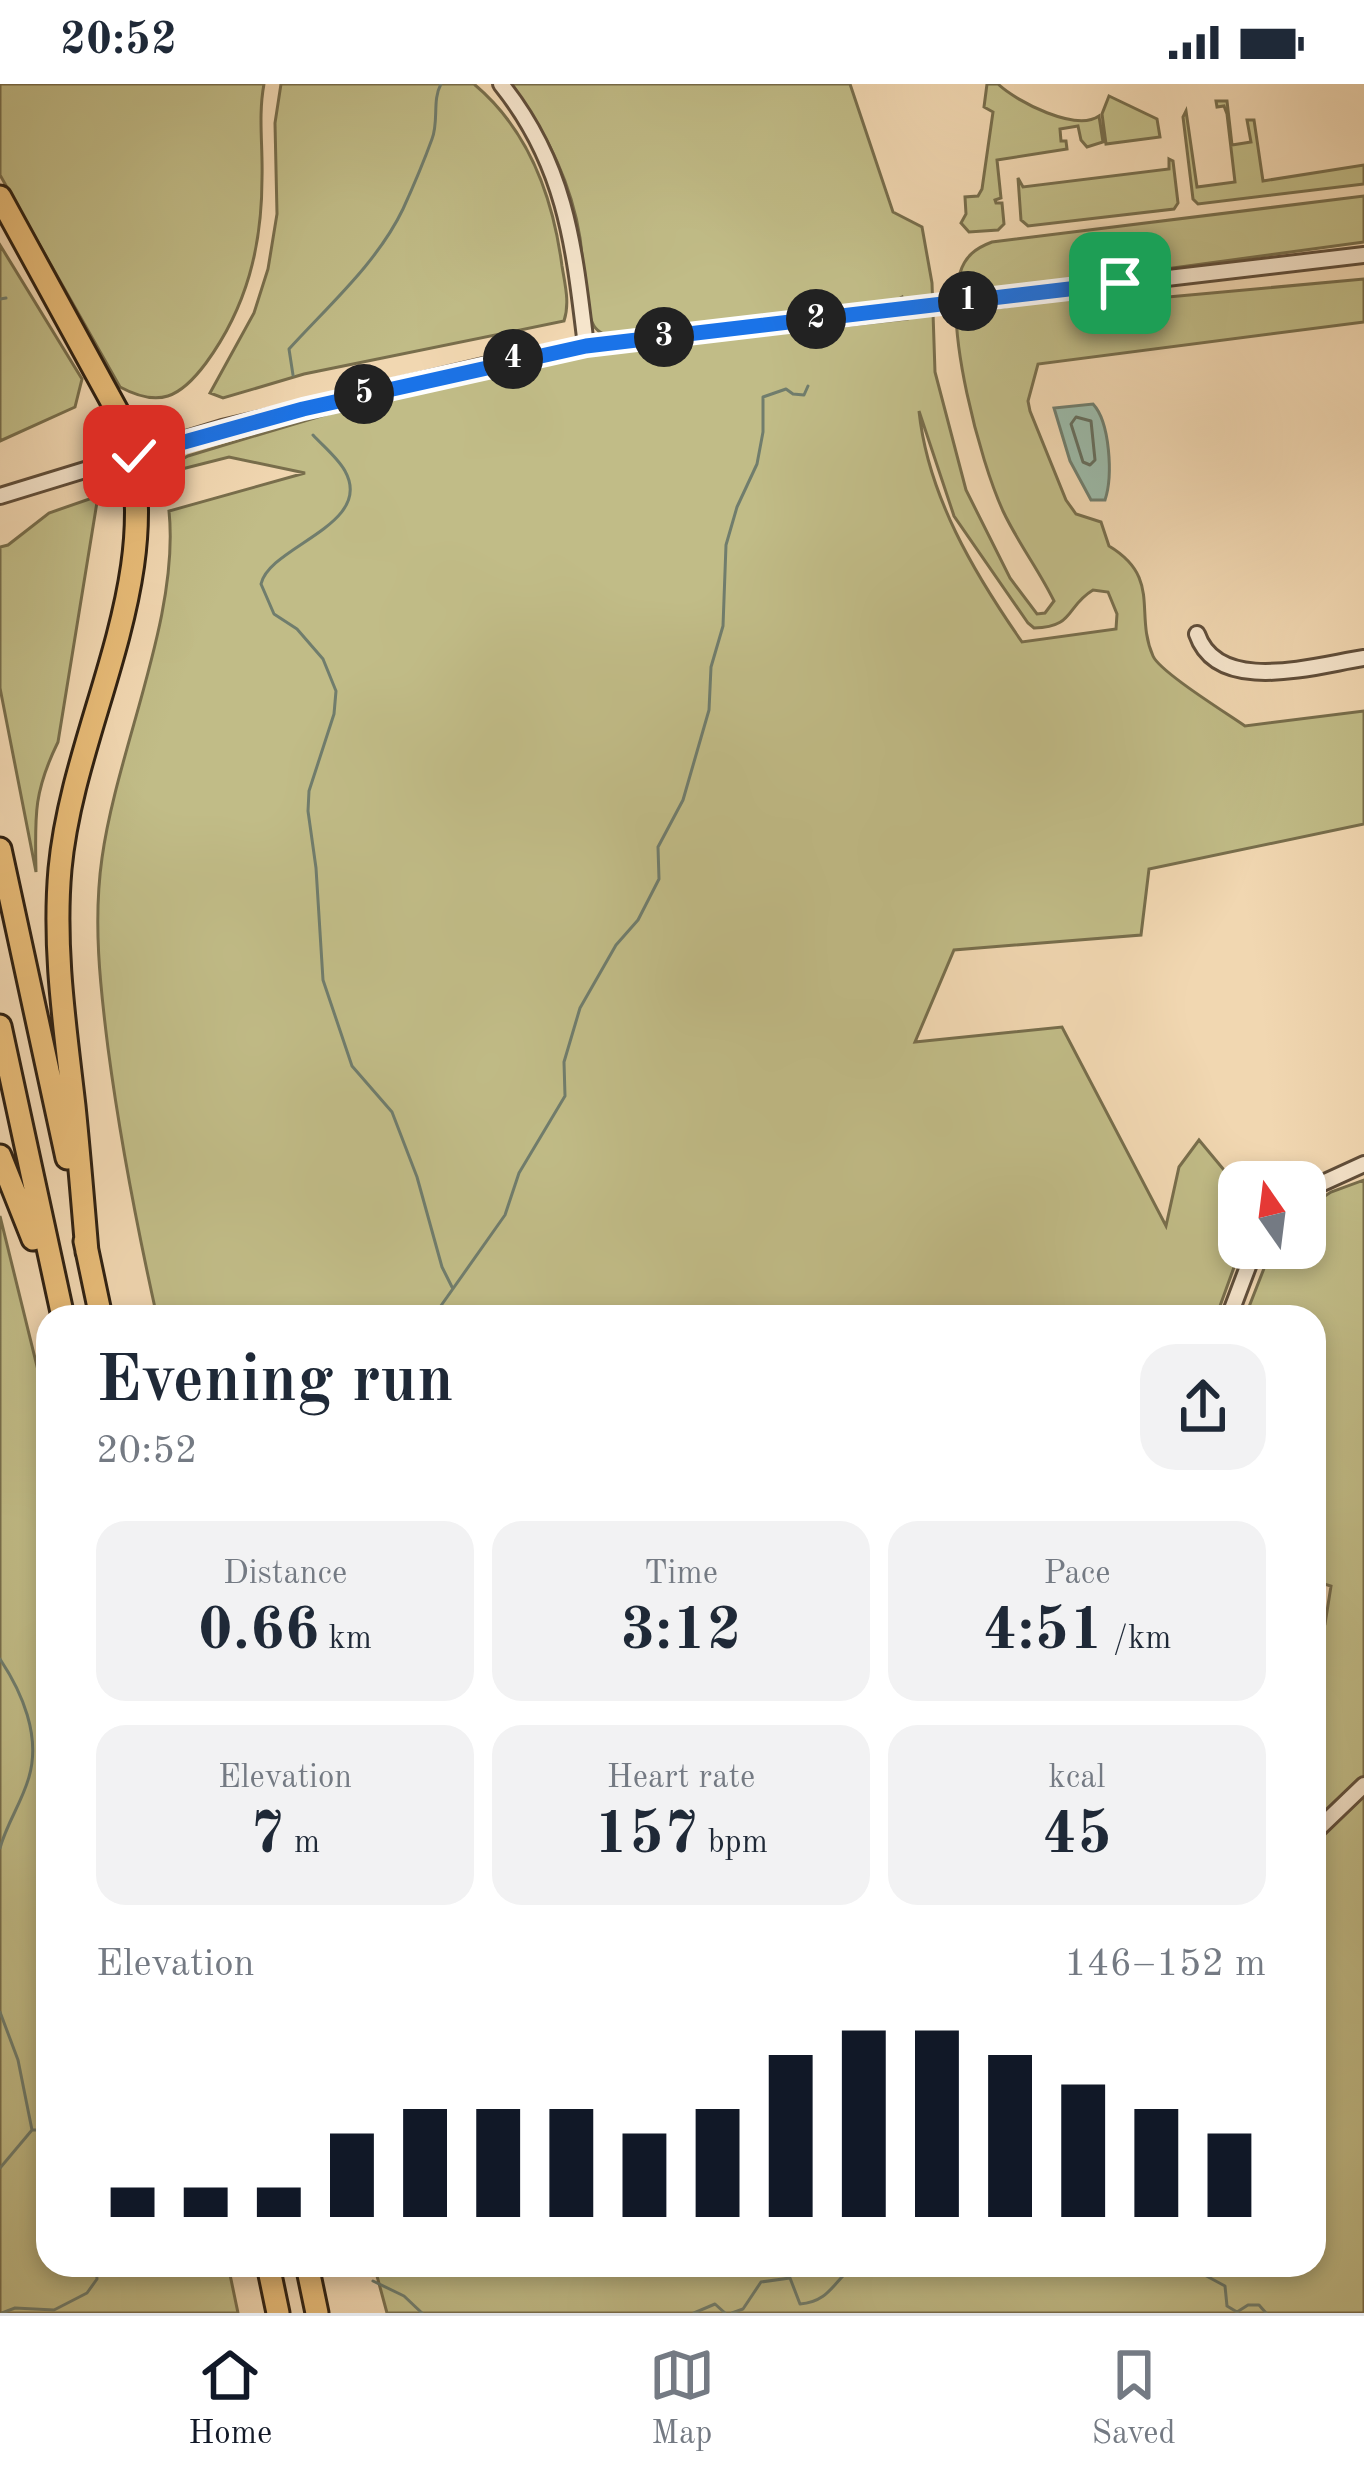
<!DOCTYPE html>
<html lang="en">
<head>
<meta charset="utf-8">
<style>
  body { margin:0; font-family:"Old Standard TT",serif; background:#f2f2f3; color:#1f2937; height:100vh; display:flex; flex-direction:column; font-size:45px; white-space:nowrap }
  * { box-sizing:border-box; margin:0 }
  p { font-size:39px; color:#747a83 }
  .icon { flex:none; width:66px; height:66px; fill:none; stroke:currentColor; stroke-width:2; stroke-linecap:round; stroke-linejoin:round }
  .map { position:relative; flex:1; overflow:hidden }
  .details { position:absolute; left:36px; top:1221px; width:1290px; height:972px; display:flex; flex-direction:column; background:#fff; border-radius:36px; box-shadow:0 6px 18px #0003 }
  .details>* { flex:none }
  .needle { width:78px; rotate:346deg }
  .fabs { position:absolute; left:1218px; top:1077px; display:grid; gap:24px }
  .fabs a { display:grid; place-items:center; width:108px; height:108px; border-radius:24px; background:#fff; box-shadow:0 6px 18px #0003; font-size:60px }
  .pin { position:absolute; display:grid; place-items:center; width:102px; height:102px; color:#fff; margin:-51px; border-radius:24px; box-shadow:0 6px 18px #0006 }
  .km { position:absolute; width:60px; height:60px; margin:-30px; border-radius:50%; background:#222; color:#fff; font-size:33px; line-height:60px; text-align:center }
  .round { display:grid; place-items:center; flex:none; width:126px; height:126px; border-radius:36px; background:#f2f2f3 }
  .head { display:flex; align-items:center; justify-content:space-between; height:204px; padding:0 60px }
  h1 { font-size:66px; font-weight:700; line-height:90px }
  .stats { display:grid; grid-template-columns:repeat(3,1fr); gap:18px; height:204px; padding:12px 60px }
  .stats div { display:grid; align-content:center; border-radius:30px; background:#f2f2f3; text-align:center }
  .stats b { font-size:60px; font-weight:700 }
  .stats small { font-size:33px; font-weight:400 }
  .stats p { font-size:33px }
  .chart { height:336px; padding:24px 60px }
  .chart p { display:flex; justify-content:space-between }
  .chart svg { width:100%; height:216px; margin-top:12px; stroke:#111827; stroke-width:6 }
  .status { display:flex; justify-content:space-between; align-items:center; height:84px; padding:0 60px; background:#fff; direction:ltr }
  .status svg { height:33px; fill:currentColor }
  .dock { display:flex; justify-content:space-around; align-items:center; height:168px; border-top:3px solid #e0e1e3; background:#fff; font-size:33px; color:#747a83 }
  .dock a { display:grid; justify-items:center; gap:6px }
  .dock .current { color:#111827 }
  .map>svg:first-child { display:block }
  .green { fill:#c1bc87; stroke:#786e4c; stroke-width:3; fill-rule:evenodd }
  .water { fill:#9bbaa9; stroke:#707d6d; stroke-width:3 }
  .lines { fill:none; stroke-linecap:round; stroke-linejoin:round }
  .shore { stroke:#656e5e; stroke-width:3 }
  .stream { stroke:#707d6d; stroke-width:3 }
  .minor-casing { stroke:#604e3a; stroke-width:20 }
  .highway-casing { stroke:#2f2112; stroke-width:27 }
  .minor { stroke:#f6e5cc; stroke-width:14 }
  .highway { stroke:#e8bc78; stroke-width:21 }
  .route-casing { stroke:#fff; stroke-width:24 }
  .route { stroke:#1a73e8; stroke-width:15 }
</style>
</head>
<body>
<div class="status"><b>20:52</b><svg viewBox="0 0 49 12"><path d="M0 12V9h3v3zM5 12V6h3v6zM10 12V3h3v9zM15 12V0h3v12zM26 1h20v11H26zM47 4h2v5h-2z"/></svg></div>
<div class="map">
<svg width="1364" height="2229" viewBox="0 0 1364 2229">
  <rect width="100%" height="100%" fill="#f1d7b1"/>
  <filter id="stains"><feTurbulence type="fractalNoise" baseFrequency=".00167" numOctaves="4"/><feColorMatrix values="0 0 0 0 .2 0 0 0 0 .09 0 0 0 0 .02 0 0 0 .5 -.17"/></filter>
  <radialGradient id="worn" r=".72"><stop offset=".6" stop-color="#630" stop-opacity="0"/><stop offset="1" stop-color="#630" stop-opacity=".3"/></radialGradient>
  <path class="green" d="M0 0H264C258 32 263 62 262 94 262 162 247 223 206 279 180 314 159 324 120 303L0 91Z
    M281 0H474C529 46 553 113 562 182 565 201 570 219 564 237L304 290 223 314 210 309 254 229 268 185 277 130 275 39Z
    M511 0H850L893 128 922 143 932 199 935 288 966 406 1010 494 1037 530 1045 529 1054 517C1039 486 1018 459 1003 427 980 377 944 242 960 189 965 172 976 164 992 158L1364 112V158L1033 203 986 204 990 225 1102 208 1146 215 1364 195V238L1038 280 1028 317 1030 327 1066 416 1076 430 1101 438 1109 462C1162 494 1134 529 1153 572 1160 588 1228 630 1245 642L1364 627V740L1149 785 1141 851 954 866 915 958 1062 943 1166 1142 1179 1083 1199 1056 1239 1104 1241 1164 1216 1233H157C137 1143 120 1055 108 964 100 901 93 837 102 774 117 665 180 533 169 427L305 389 229 373 174 387 167 388 166 384 188 372 351 323 544 275 907 235 902 213 892 219 865 223 614 253C604 251 596 248 592 238 582 214 584 180 580 154 571 96 545 46 511 0ZM919 327 954 432 1028 539 1034 544C1075 543 1065 523 1093 506L1108 508 1117 530 1116 545 1022 558C974 489 928 412 919 327Z
    M987 0H998C1017 18 1076 48 1099 32L1103 58 1087 63 1081 56 1078 42 1060 45 1061 57H1066L1067 65 997 76 1001 114 995 116 996 119H1002L1004 140 998 146 969 148 961 139 966 130 965 113 978 112 982 105 993 28 984 23Z
    M1109 12 1157 35 1160 53 1106 60 1102 30Z
    M1216 17H1227L1232 61 1251 58 1247 36H1254L1263 97 1364 81V100L1198 120 1193 115 1183 33 1186 27 1197 103 1235 98 1227 30 1224 22 1217 23Z
    M1169 75 1173 77 1178 119 1174 125 1028 142 1021 136 1018 94 1023 103 1169 85Z
    M0 161 82 295 75 323 0 357Z
    M98 412 58 658C33 709 35 733 36 788L0 604V463L8 461 49 429Z
    M1364 1096V2229H387L374 2181H1314V1543L1325 1540 1331 1502 1314 1497V1233H1245L1272 1164H1305V1125L1331 1108Z
    M0 1132 48 1327V2181H228L238 2229H0Z"/>
  <path class="water" d="M1093 320C1110 338 1113 392 1105 416H1091L1070 377 1054 324Z"/>
  <g class="lines">
    <path class="shore" d="M1076 333 1091 337 1095 376 1090 381 1083 378 1071 340Z"/>
    <path class="stream" d="M0 215 6 214
      M293 291 289 265C329 221 377 179 403 125 413 103 424 77 432 55 439 37 432 16 441 0
      M313 351C323 362 338 374 345 387 375 441 269 462 261 500L274 530 297 545 323 575 336 607 334 630 309 707 308 727 316 784 323 896 352 982 392 1028 417 1093 442 1183 452 1203
      M433 1233 505 1131 519 1089 565 1012 564 978 580 924 616 861 638 836 659 795 658 763 683 716 709 626 711 583 723 542 726 461 737 423 757 380 763 348V313L786 305 793 310 804 311 808 302
      M0 1575C22 1608 41 1652 29 1693 22 1718 7 1739 0 1764
      M0 1928 18 1976 32 2046
      M0 2084 32 2046H48
      M1186 2181 1225 2202 1227 2222 1237 2228 1248 2221H1259L1266 2229
      M373 2197 404 2212 422 2229
      M2 2229 15 2224 54 2226 87 2209 97 2195 96 2181
      M694 2229 715 2220 725 2229
      M732 2229 743 2225 761 2198 790 2194 800 2220C830 2218 834 2196 855 2181"/>
    <defs>
      <path id="minor" d="M501 0C566 81 574 162 586 262
        M0 412 222 344 505 277 586 262 1364 171
        M1197 550C1218 612 1316 581 1364 574
        M1305 1107 1364 1080
        M1229 1233 1255 1164
        M1314 1749 1364 1701"/>
      <path id="highway" d="M0 113 123 338C172 491 74 635 60 785 53 865 65 943 74 1022 79 1071 83 1120 87 1168
        M0 765 67 1074
        M0 942 63 1233
        M0 1072 33 1155
        M85 1157 101 1233
        M268 2181 278 2229
        M307 2181 317 2229"/>
    </defs>
    <use href="#minor" class="minor-casing"/>
    <use href="#highway" class="highway-casing"/>
    <use href="#minor" class="minor"/>
    <use href="#highway" class="highway"/>
  </g>
  <g class="lines">
    <defs>
      <path id="route" d="M134 372 303 325 586 262 1120 199"/>
    </defs>
    <use href="#route" class="route-casing"/>
    <use href="#route" class="route"/>
  </g>
  <rect width="100%" height="100%" filter="url(#stains)"/>
  <rect width="100%" height="100%" fill="url(#worn)"/>
</svg>
<div class="fabs">
<a><svg class="needle" viewBox="-14 -14 28 28"><path d="M0-13l5 13h-10z" fill="#e53935"/><path d="M0 13l5-13h-10z" fill="#747a83"/></svg></a>
</div>
<div class="pin" style="left:1120px;top:199px;background:#1e9e55"><svg class="icon" aria-label="arrive" viewBox="0 0 24 24"><path d="M6 21V4h12l-3 4 3 4H6"/></svg></div>
<div class="pin" style="left:134px;top:372px;background:#d93025"><svg class="icon" aria-label="check" viewBox="0 0 24 24"><path d="M5 12l5 5 9-10"/></svg></div>
<b class="km" style="left:968px;top:217px">1</b>
<b class="km" style="left:816px;top:235px">2</b>
<b class="km" style="left:664px;top:253px">3</b>
<b class="km" style="left:513px;top:275px">4</b>
<b class="km" style="left:364px;top:310px">5</b>
<section class="details">
<div class="head"><div><h1>Evening run</h1><p>20:52</p></div><a class="round"><svg class="icon" aria-label="share" viewBox="0 0 24 24"><path d="M12 15V3M7 8l5-5 5 5M5 13v7h14v-7"/></svg></a></div>
<div class="stats">
<div><p>Distance</p><b>0.66<small> km</small></b></div>
<div><p>Time</p><b>3:12</b></div>
<div><p>Pace</p><b>4:51<small> /km</small></b></div>
</div>
<div class="stats">
<div><p>Elevation</p><b>7<small> m</small></b></div>
<div><p>Heart rate</p><b>157<small> bpm</small></b></div>
<div><p>kcal</p><b>45</b></div>
</div>
<div class="chart"><p><span>Elevation</span>146–152 m</p>
<svg viewBox="0 0 160 44" preserveAspectRatio="none"><path d="M5 44V38M15 44V38M25 44V38M35 44V27M45 44V22M55 44V22M65 44V22M75 44V27M85 44V22M95 44V11M105 44V6M115 44V6M125 44V11M135 44V17M145 44V22M155 44V27"/></svg>
</div>
</section>
</div>
<nav class="dock">
<a class="current"><svg class="icon" aria-label="home" viewBox="0 0 24 24"><path d="M3 11l9-7 9 7M6 9v11h12V9"/></svg>Home</a>
<a><svg class="icon" aria-label="map" viewBox="0 0 24 24"><path d="M3 6l6-2 6 2 6-2v14l-6 2-6-2-6 2zM9 4v14M15 6v14"/></svg>Map</a>
<a><svg class="icon" aria-label="saved" viewBox="0 0 24 24"><path d="M7 4h10v16l-5-4-5 4z"/></svg>Saved</a>
</nav>
</body>
</html>
